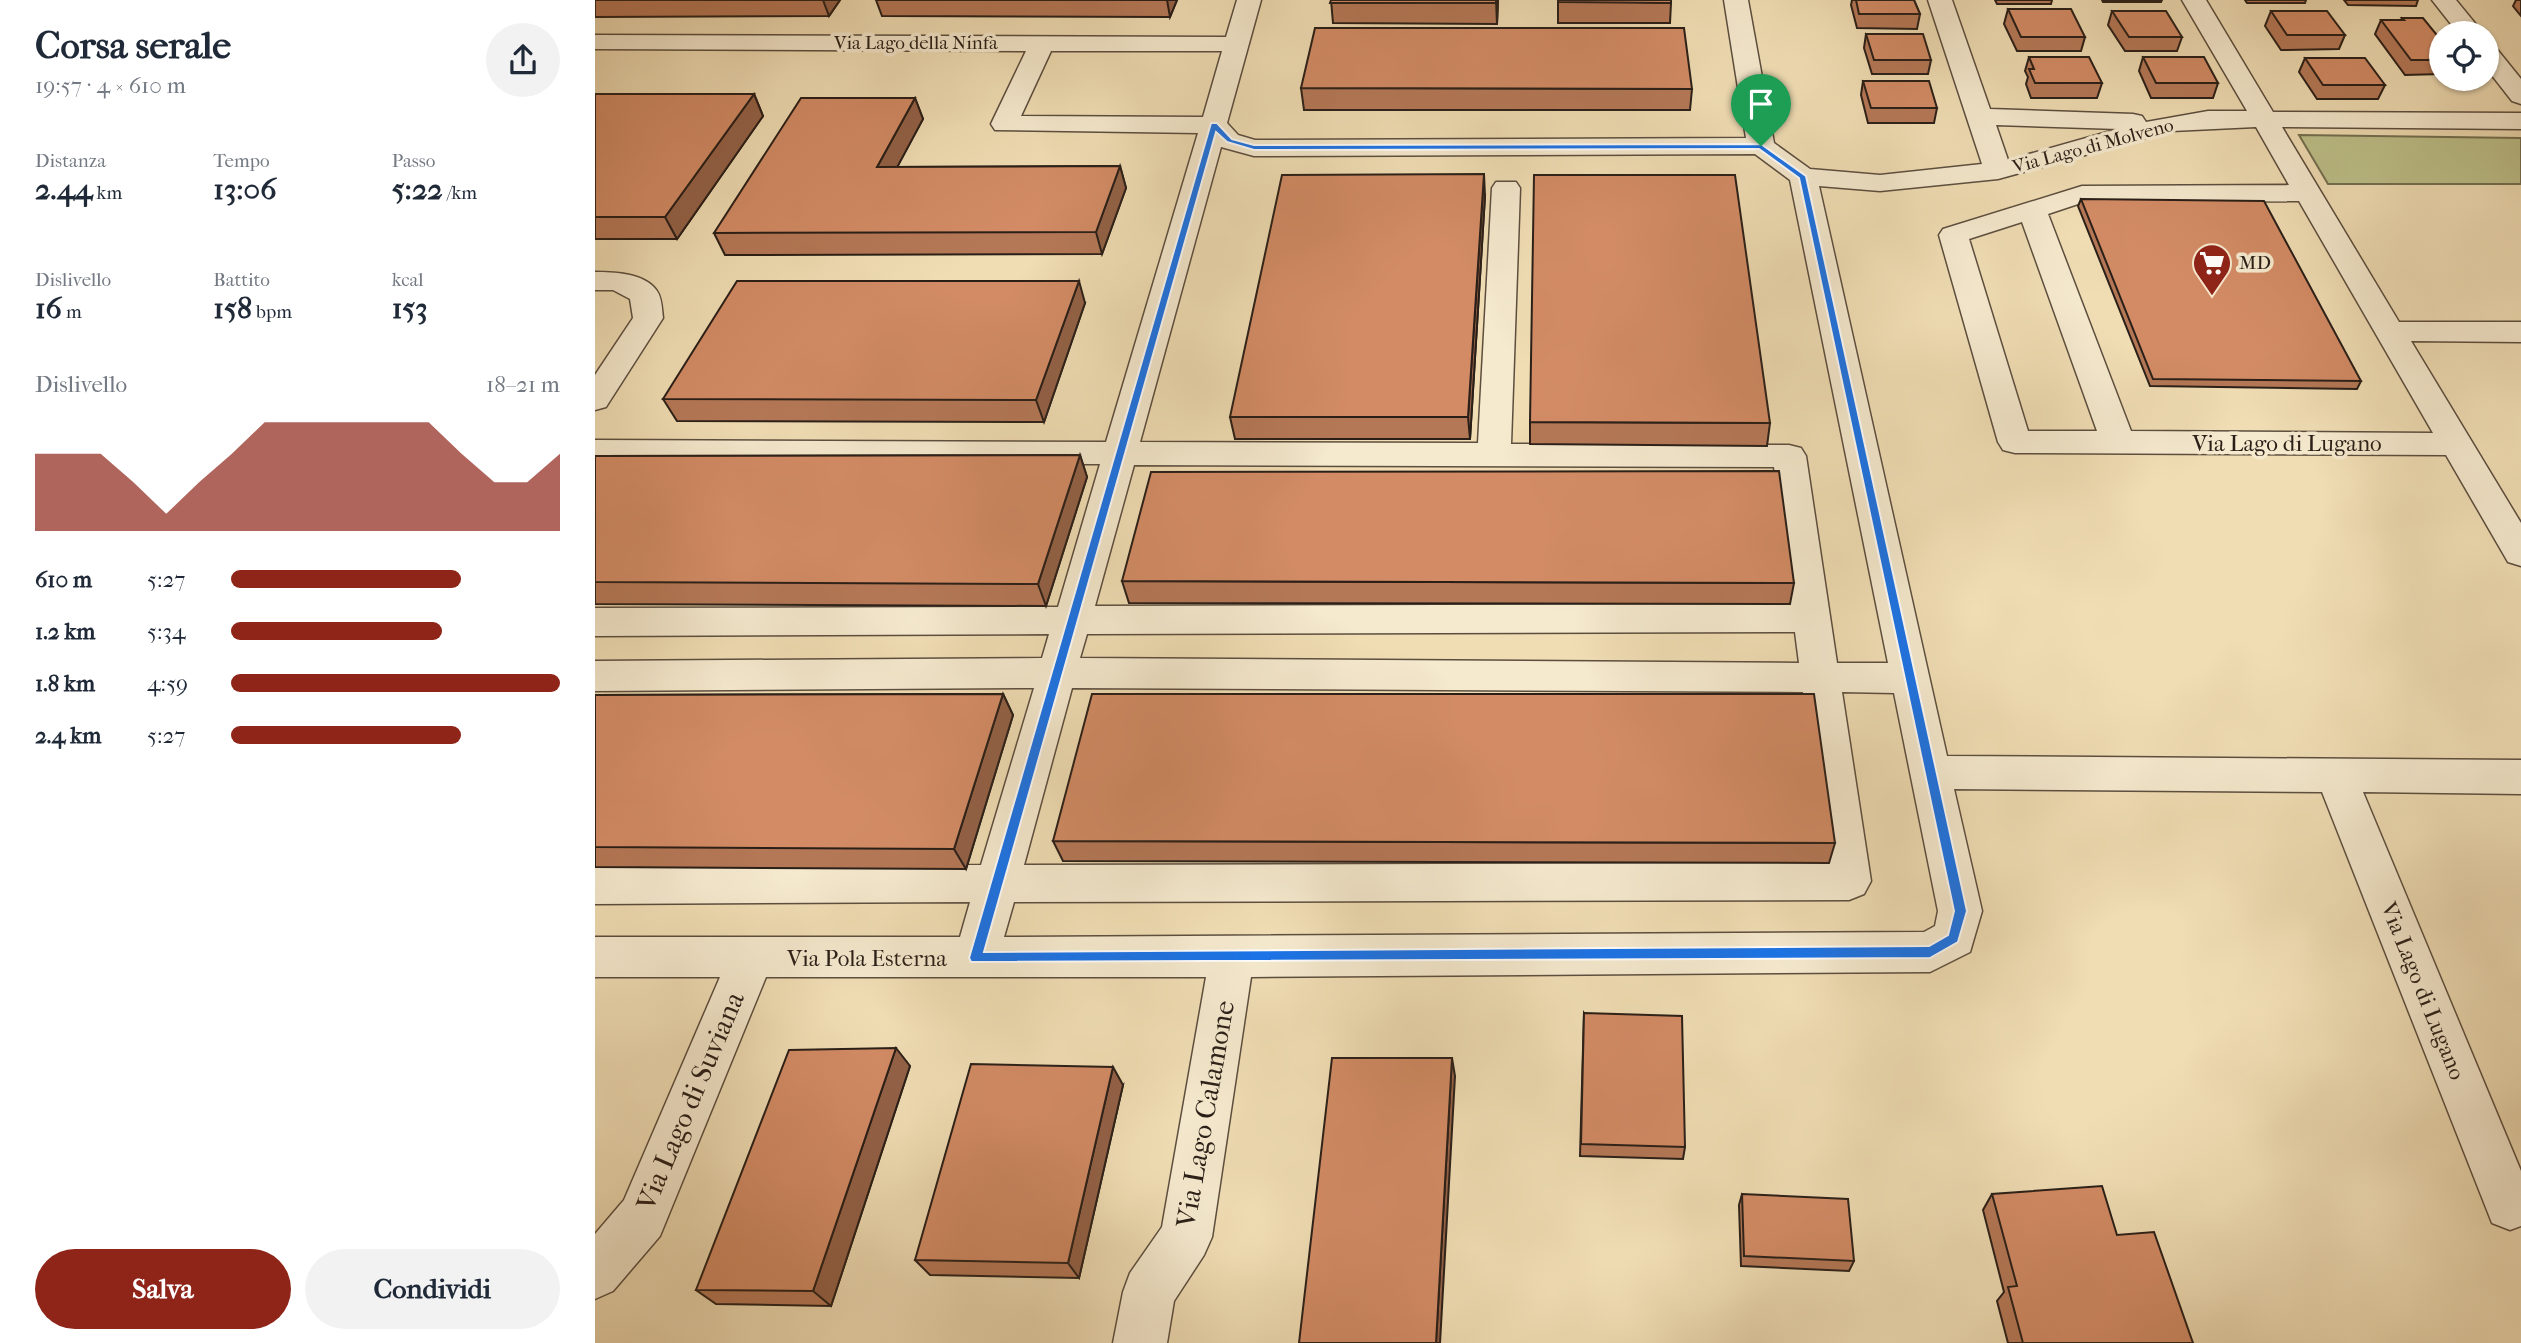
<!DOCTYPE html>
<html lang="it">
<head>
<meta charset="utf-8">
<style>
  body { margin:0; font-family:"IM FELL French Canon",serif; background:#f2f2f3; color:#1f2937; height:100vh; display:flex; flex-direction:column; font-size:26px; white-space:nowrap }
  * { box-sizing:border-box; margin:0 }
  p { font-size:23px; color:#747a83 }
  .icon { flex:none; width:38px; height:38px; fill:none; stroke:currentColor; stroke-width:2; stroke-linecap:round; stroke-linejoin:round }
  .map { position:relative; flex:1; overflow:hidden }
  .side { display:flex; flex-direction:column; background:#fff; width:595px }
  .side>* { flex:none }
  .fabs { position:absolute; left:1834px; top:21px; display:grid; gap:14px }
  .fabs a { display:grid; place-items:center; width:70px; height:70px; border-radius:50%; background:#fff; box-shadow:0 2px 5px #0004; font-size:35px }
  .pin { position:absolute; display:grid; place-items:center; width:60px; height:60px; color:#fff; margin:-72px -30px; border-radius:50% 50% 50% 0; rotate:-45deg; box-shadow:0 0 7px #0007 }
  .pin .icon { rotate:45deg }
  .round { display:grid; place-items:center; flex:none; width:74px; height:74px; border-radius:37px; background:#f2f2f3 }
  .headline { display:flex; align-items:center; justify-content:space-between; height:119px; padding:0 35px }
  h1 { font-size:38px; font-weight:700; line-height:52px }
  .figures { display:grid; grid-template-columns:repeat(3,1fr); gap:10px; height:119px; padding:7px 35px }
  .figures div { display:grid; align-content:center }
  .figures b { font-size:30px; font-weight:700 }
  .figures small { font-size:19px; font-weight:400 }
  .figures p { font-size:19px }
  .chart { height:196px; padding:14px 35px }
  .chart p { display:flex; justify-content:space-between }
  .chart svg { width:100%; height:126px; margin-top:7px; fill:#8f2418; opacity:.7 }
  .primary-button { display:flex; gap:14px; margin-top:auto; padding:14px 35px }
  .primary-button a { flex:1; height:80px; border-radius:42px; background:#8f2418; color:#fff; font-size:28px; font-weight:700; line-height:80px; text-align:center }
  .primary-button a+a { background:#f2f2f3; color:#1f2937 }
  ul { padding:0 35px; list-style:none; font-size:23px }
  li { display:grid; grid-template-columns:112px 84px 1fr; align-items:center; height:52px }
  li i { height:18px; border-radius:9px; background:#8f2418 }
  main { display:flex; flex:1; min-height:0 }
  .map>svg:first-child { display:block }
  .green { fill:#bdc08a; stroke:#747051; stroke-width:2 }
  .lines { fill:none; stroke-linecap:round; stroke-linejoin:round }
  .minor-casing { stroke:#5c4e3f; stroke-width:3 }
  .minor { fill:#f5e9ce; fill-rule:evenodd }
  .wall { fill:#b57857; stroke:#2a1f18; stroke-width:2 }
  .shaded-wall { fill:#936147; stroke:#2a1f18; stroke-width:2 }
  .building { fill:#d28b65; stroke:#2a1f18; stroke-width:2 }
  .route { fill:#1a73e8; stroke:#fff; stroke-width:2; fill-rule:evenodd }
  .labels { text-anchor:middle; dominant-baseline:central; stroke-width:7; stroke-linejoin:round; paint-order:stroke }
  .far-street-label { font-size:19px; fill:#2a1f18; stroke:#f5e9ce }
  .far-poi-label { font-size:19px; fill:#2a1f18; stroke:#f5e9ce; text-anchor:start }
  .street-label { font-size:23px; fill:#2a1f18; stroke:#f5e9ce }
  .near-street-label { font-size:28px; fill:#2a1f18; stroke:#f5e9ce }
</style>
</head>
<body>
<main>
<section class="side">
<div class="headline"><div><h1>Corsa serale</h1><p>19:57 · 4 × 610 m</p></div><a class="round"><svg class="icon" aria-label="share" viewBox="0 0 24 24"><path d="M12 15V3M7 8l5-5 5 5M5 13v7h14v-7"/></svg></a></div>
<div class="figures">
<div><p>Distanza</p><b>2.44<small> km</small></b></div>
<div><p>Tempo</p><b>13:06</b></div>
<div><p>Passo</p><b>5:22<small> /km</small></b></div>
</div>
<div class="figures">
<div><p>Dislivello</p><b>16<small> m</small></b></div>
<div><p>Battito</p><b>158<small> bpm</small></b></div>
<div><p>kcal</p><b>153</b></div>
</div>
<div class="chart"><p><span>Dislivello</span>18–21 m</p>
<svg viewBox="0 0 160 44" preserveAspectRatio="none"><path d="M0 44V17L10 17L20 17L30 27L40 38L50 27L60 17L70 6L80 6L90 6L100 6L110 6L120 6L130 17L140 27L150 27L160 17V44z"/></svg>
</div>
<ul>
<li><b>610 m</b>5:27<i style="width:70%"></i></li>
<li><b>1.2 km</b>5:34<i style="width:64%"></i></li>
<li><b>1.8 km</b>4:59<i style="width:100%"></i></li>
<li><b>2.4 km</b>5:27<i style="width:70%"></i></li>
</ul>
<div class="primary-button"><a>Salva</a><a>Condividi</a></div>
</section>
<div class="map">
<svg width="1926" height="1343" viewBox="0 0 1926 1343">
  <rect width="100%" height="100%" fill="#f0ddb4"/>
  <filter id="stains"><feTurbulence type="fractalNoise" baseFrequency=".00286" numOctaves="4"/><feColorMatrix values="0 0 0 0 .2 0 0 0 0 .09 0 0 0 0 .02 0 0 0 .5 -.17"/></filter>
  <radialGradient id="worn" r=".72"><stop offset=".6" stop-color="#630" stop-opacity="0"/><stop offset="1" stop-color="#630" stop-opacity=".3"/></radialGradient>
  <path class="green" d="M1704 135 1926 138V184H1733Z"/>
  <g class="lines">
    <defs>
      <path id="minor" d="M642 0H666L632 123 643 135 660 140 1151 138 1129 0H1153L1179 143 1215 169 1285 175 1387 164 1333 0H1357L1395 109 1538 114 1547 116 1551 122 1613 111H1652L1587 0H1611L1678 112 1926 113V129L1687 127 1804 322H1926V342L1816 341 1926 523V566L1913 562 1851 455 1420 453 1408 450 1403 442 1344 235 1348 229 1487 186 1694 185 1661 127 1577 131 1403 179 1285 191 1224 186 1352 756 1926 760V794L1768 792 1926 1171V1226L1915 1230 1897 1223 1727 792 1359 789 1387 911 1375 952 1335 972 656 977 617 1237 609 1255 579 1301 572 1343H518L528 1292 535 1273 567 1227 611 977H171L65 1236 18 1291 0 1299V1234L29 1200 125 977H0V937H365L375 902 0 904V866L386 865 439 688 0 691V661L447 658 454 634 0 636V608L463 607 505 464 0 462V440L511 442 603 133 400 130 396 124 431 51 0 49V35L631 37ZM456 51H627L608 117 426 116ZM1401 125 1523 129 1413 160ZM626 147 659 156 1160 154 1195 180 1293 663H1242L1211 456 1206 448 1194 445 916 444 925 188 921 182H901L897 188 883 443 545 442ZM1704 201 1838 433 1536 431 1453 214 1489 202ZM1427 222 1502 431H1433L1374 239ZM539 465 1179 467 1196 604 500 606ZM1200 632 1204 663 485 658 492 634ZM477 688 1208 692 1230 863 429 865ZM1247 692 1299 693 1343 911 1340 926 1329 932 409 937 419 902 1254 900 1269 894 1276 881Z
        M1837 0H1861L1888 33H1863Z
        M1892 46 1901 48 1926 79V104L1917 101 1892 69Z
        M0 272C19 272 50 273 62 291 67 298 67 310 68 318L11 407 0 410V375L38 318 35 299 18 290H0Z"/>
    </defs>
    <use href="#minor" class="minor-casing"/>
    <use href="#minor" class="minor"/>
  </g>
  <path class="wall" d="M0 0H245L234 16 0 17Z
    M281 0H582L575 17 287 16Z
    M736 0H903L902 24 738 23Z
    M963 0 1076 3 1075 23H963Z
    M1257 0H1319L1325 14 1322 29 1262 28 1256 5Z
    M1400 0H1457L1456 4H1402Z
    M1507 0H1567L1566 2H1508Z
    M1650 0H1711L1710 3H1652Z
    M1749 0H1823L1821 6 1753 5Z
    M1921 0H1926V16L1918 6Z
    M1413 9 1490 37 1486 51H1422L1409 24Z
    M1517 11 1587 37 1582 51H1530L1513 25Z
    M1676 11 1750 35 1744 49 1686 50 1670 26Z
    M1807 18 1846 40V74L1810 75 1780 34 1786 20H1806Z
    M1271 34 1336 60 1333 74H1277L1269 48Z
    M1434 57 1507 83 1502 98H1436L1431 84 1433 77 1430 71Z
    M1548 57 1623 83 1618 98H1556L1544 71Z
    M1710 58 1790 85 1783 99H1722L1704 72Z
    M1268 81 1342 108 1339 123H1273L1266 95Z
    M706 88 1097 89 1095 110H709Z
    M0 94H159L168 116 82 239H0Z
    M320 98 328 119 302 167 525 166 531 188 507 254 130 255 119 233Z
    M890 196 875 439H640L635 417Z
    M1486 199 1766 381 1762 389 1555 386 1483 206Z
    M490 303 449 422 82 421 68 399Z
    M935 422 1175 423 1172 446 935 444Z
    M485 455 492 477 451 606 0 604V456Z
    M527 581 1199 583 1195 604 534 603Z
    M408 694 418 715 371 869 0 867V695Z
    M458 841 1240 843 1234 863 468 861Z
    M989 1013 1090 1147 1088 1159 985 1156Z
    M315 1066 236 1306 121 1304 101 1290Z
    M528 1085 484 1278 335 1275 320 1260Z
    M1147 1194 1259 1261 1254 1271 1146 1266 1144 1205Z
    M1397 1194 1522 1235 1598 1343H1413L1402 1301 1409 1292 1388 1210Z"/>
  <path class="shaded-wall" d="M228 0H245L234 16Z
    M572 0H582L575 17Z
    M901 0H903L902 24Z
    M159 94 168 116 82 239 70 217Z
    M320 98 328 119 291 188 282 167Z
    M525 166 531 188 507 254 501 232Z
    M889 174 890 196 875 439 873 417Z
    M484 281 490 303 449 422 441 400Z
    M485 455 492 477 451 606 443 584Z
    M408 694 418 715 371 869 359 849Z
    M301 1048 315 1066 236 1306 218 1291Z
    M857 1058 860 1076 845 1343H841Z
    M518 1067 528 1085 484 1278 473 1263Z"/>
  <path class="building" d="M736 0H901V3H735Z
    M963 0H1076V3L963 2Z
    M1261 0H1319L1325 14H1264Z
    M1413 9H1476L1490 37H1426Z
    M1517 11H1571L1587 37H1534Z
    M1676 11H1732L1750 35H1692Z
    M1807 18H1828L1846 40V60H1816L1786 20H1809Z
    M720 28H1089L1097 89 706 88Z
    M1271 34H1328L1336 60H1279Z
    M1434 57H1494L1507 83H1440L1434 69H1439Z
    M1548 57H1609L1623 83H1561Z
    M1710 58H1770L1790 85H1728Z
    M1268 81H1334L1342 108H1276Z
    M0 94H159L70 217H0Z
    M206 98H320L282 167 525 166 501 232 119 233Z
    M889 174 873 417H635L687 175Z
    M939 175H1140L1175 423 935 422Z
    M1486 199 1669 201 1766 381 1558 379Z
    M142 281H484L441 400 68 399Z
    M485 455 443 584 0 582V456Z
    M1184 471 1199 583 527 581 556 472Z
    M408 694 359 849 0 847V695Z
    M497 694H1219L1240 843 458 841Z
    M989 1013 1087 1016 1090 1147 986 1144Z
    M301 1048 218 1291 101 1290 194 1050Z
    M737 1058H857L841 1343H704Z
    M376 1064 518 1067 473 1263 320 1260Z
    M1507 1186 1522 1235 1559 1232 1598 1343H1428L1413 1287 1422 1286 1397 1194Z
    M1147 1194 1253 1199 1259 1261 1149 1256Z"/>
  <path class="route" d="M616 123H622L637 139 659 145 1166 144 1211 176 1372 911 1363 942 1335 958 376 962 374 958ZM621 132 632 142 659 150 1164 149 1204 178 1359 911 1353 935 1334 946 389 952Z"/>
  <defs>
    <symbol id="supermarket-pin" viewBox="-11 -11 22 30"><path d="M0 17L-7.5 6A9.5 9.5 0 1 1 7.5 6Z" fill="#8f2418" stroke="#f5e9ce"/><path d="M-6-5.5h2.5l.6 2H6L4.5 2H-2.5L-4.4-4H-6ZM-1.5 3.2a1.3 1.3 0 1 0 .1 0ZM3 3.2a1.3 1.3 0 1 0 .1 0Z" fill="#fff"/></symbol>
  </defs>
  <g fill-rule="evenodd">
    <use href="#supermarket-pin" x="1595" y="241" width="44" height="60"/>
  </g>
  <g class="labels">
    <g class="far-street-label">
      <text x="321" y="43">Via Lago della Ninfa</text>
      <text transform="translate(1498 146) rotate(-15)">Via Lago di Molveno</text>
    </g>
    <g class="far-poi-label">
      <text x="1644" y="263">MD</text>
    </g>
    <g class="street-label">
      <text x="1692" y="443">Via Lago di Lugano</text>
      <text x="272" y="958">Via Pola Esterna</text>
      <text transform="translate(1828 991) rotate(68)">Via Lago di Lugano</text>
    </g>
    <g class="near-street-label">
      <text transform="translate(95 1101) rotate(-67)">Via Lago di Suviana</text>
      <text transform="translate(610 1114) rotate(-80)">Via Lago Calamone</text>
    </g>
  </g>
  <rect width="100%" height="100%" filter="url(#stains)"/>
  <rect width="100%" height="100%" fill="url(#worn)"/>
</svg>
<div class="fabs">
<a><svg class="icon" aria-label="locate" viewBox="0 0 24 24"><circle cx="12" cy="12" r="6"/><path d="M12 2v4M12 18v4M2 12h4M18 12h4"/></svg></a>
</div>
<div class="pin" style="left:1166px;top:146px;background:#1e9e55"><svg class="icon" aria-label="arrive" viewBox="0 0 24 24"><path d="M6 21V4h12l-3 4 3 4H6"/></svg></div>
</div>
</main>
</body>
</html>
